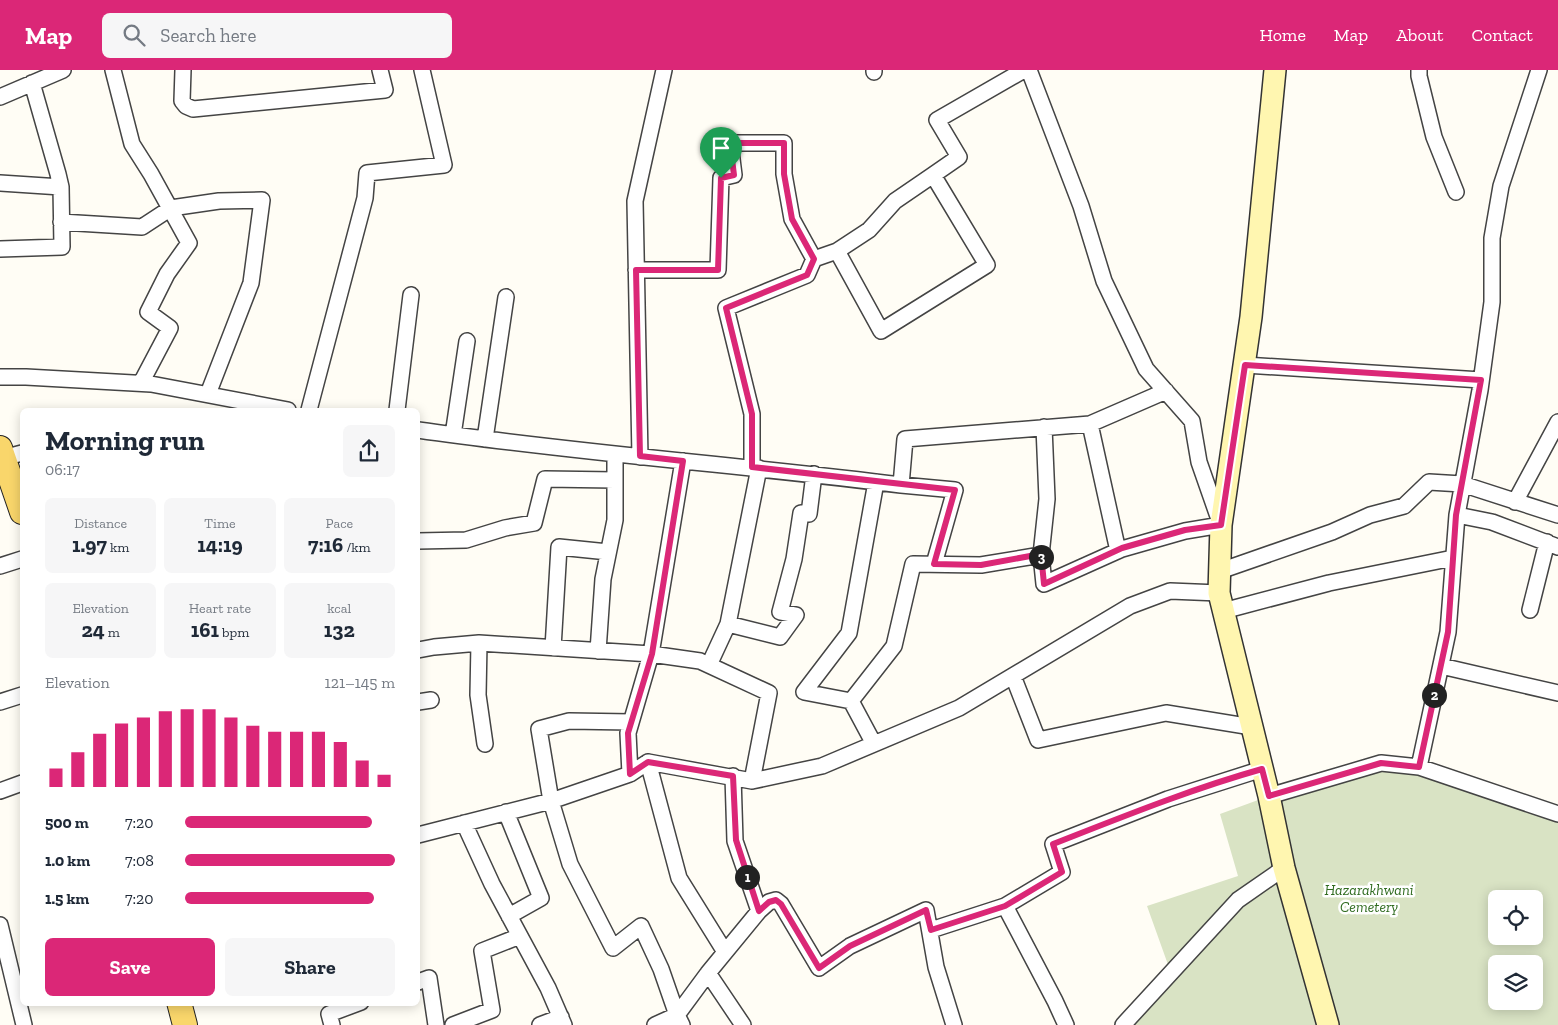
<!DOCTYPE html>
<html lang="en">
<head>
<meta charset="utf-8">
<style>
  body { margin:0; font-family:"Zilla Slab",serif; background:#f6f6f7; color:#1f2937; height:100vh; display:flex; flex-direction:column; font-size:19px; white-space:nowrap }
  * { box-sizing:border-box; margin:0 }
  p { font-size:16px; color:#747a83 }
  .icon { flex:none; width:28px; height:28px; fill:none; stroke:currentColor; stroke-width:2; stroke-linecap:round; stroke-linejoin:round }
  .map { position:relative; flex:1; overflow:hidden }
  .side { position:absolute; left:20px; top:338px; width:400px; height:598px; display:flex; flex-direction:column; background:#fff; border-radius:8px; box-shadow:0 2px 12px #0003 }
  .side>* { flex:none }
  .fabs { position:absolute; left:1488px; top:820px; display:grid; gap:10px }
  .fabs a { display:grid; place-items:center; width:55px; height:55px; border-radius:8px; background:#fff; box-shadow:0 2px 12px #0003; font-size:25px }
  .pin { position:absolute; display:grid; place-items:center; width:42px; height:42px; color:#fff; margin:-51px -21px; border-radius:50% 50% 50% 0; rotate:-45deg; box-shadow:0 0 5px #0007 }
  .pin .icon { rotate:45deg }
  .km { position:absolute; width:25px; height:25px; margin:-12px; border-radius:50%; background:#222; color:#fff; font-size:14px; line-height:25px; text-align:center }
  .round { display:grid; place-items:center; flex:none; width:52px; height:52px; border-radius:8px; background:#f6f6f7 }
  .headline { display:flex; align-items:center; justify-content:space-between; height:85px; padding:0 25px }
  h1 { font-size:28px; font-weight:700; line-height:38px }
  .metrics { display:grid; grid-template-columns:repeat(3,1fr); gap:8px; height:85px; padding:5px 25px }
  .metrics div { display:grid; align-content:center; border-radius:8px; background:#f6f6f7; text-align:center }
  .metrics b { font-size:21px; font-weight:700 }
  .metrics small { font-size:14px; font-weight:400 }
  .metrics p { font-size:14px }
  .chart { height:140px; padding:10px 25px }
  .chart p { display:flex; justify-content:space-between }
  .chart svg { width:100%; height:90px; margin-top:5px; stroke:#db2777; stroke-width:6 }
  .cta { display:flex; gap:10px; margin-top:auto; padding:10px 25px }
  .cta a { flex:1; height:58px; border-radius:8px; background:#db2777; color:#fff; font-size:20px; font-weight:700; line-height:58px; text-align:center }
  .cta a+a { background:#f6f6f7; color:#1f2937 }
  ul { padding:0 25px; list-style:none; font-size:16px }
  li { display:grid; grid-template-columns:80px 60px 1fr; align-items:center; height:38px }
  li i { height:12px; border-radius:6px; background:#db2777 }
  header { display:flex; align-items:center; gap:30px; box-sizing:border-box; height:70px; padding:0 25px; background:#db2777; color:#fff }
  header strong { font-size:24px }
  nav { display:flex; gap:28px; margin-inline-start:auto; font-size:18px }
  .search { width:350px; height:45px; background:#f6f6f7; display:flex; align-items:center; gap:12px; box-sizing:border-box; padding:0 18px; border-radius:8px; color:#747a83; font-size:19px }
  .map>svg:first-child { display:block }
  .cemetery { fill:#d9e3c4; fill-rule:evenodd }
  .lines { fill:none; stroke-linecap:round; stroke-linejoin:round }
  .minor-casing { stroke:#444; stroke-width:18 }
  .secondary-casing { stroke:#333; stroke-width:24 }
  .primary-casing { stroke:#222; stroke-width:26 }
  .minor { stroke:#fff; stroke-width:15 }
  .secondary { stroke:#fff6b0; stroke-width:21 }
  .primary { stroke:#f9d66b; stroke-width:24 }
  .route-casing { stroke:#fff; stroke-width:10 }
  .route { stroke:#db2777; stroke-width:6 }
  .labels { text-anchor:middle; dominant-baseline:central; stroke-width:5; stroke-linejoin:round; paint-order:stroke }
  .park-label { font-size:15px; font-style:italic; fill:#2f6b1f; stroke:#fff }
</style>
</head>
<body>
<header>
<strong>Map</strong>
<div class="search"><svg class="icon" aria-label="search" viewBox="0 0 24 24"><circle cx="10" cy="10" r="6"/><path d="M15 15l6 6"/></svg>Search here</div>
<nav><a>Home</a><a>Map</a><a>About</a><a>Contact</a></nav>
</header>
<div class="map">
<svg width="1558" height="955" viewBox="0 0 1558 955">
  <rect width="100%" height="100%" fill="#fffdf5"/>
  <path class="cemetery" d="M1381 693 1558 744V955H1123L1171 903 1147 836 1238 806 1220 744 1269 726ZM1496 829H1534V866H1496ZM1496 894H1534V931H1496Z"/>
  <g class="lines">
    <defs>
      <path id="minor" d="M113 0 132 74 151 104 189 173 167 204 148 242 170 258 141 313
        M183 0 182 31 186 36 193 39 385 20 380 0
        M1029 0 1081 136 1104 211 1146 299 1192 351 1199 392 1221 455 1185 461 1122 479 1044 514 1041 485 1047 429 1044 357
        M1419 0V6L1434 67 1456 122
        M874 2V0
        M0 27 63 0
        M0 113 61 117 58 104 32 13
        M61 152 142 157 171 138 219 131 262 130 251 213 208 324
        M0 179 62 177 61 117
        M837 181 881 261 987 195 933 105 959 87 937 50 1024 0
        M814 189 837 181 869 160 895 131 933 105
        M636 200H718L721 108 734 105 730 73H784V104L792 149 814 189 807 205 726 238 752 344V397
        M1245 295 1481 310
        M0 307H26L151 314 288 340
        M309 340 365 128 367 103 444 95 422 0
        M397 340 411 225
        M1090 354 1118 481
        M418 360C578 383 740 395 901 415L905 369 1090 354 1166 321
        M453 365 467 271
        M485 369 506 227
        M640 387 635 131 664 0
        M3 388 22 383
        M901 415 955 420 934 494
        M1515 432 1558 352
        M1457 445 1492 452 1558 477
        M418 471 466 470 505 458 534 453 545 409 615 410
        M0 496 22 489
        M1220 501 1332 462 1370 445 1404 436 1429 412 1462 414 1558 445
        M1530 540 1547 472
        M1223 541 1329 513 1453 488
        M728 554 780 567 796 545 780 542 794 489 801 443 809 444 814 404
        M479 573 478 625 485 674
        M553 578 559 477 608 482
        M418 580 434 577 479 573 651 584 700 591 769 623 752 711
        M598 581 603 509 615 450V384
        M709 595 728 554 759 398
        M1441 596 1558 623
        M1013 606 1038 670 1166 643 1252 657
        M851 631 894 576 913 494 981 495 1041 485
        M0 632 22 625
        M418 632 431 630
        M631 652 569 651 539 659 551 731 570 794 613 878 641 856 661 899 677 945 682 955
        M874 674 851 631 804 622 849 563 876 412
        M648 692 679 808 725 882
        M1419 697 1448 562 1457 445 1480 320 1492 232V168L1501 116 1539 0
        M630 704 628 663 651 584 683 391
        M733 706 735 771 759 841
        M0 721 22 713
        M1269 726 1381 693 1419 697 1558 744
        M506 742 541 828 509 846
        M464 753 492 814 548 918 564 955
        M418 765 551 731 630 704 648 692 752 711 822 696 959 638 1130 536 1170 521 1219 523
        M1005 836 1055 931 1066 955
        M0 855 24 955
        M931 860 1005 836 1062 802 1053 774 1168 729 1262 699
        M708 903 743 955
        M418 912 429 908 436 955
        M332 955 329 944 361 932
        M453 955 492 940 482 881 520 866
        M540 955 561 947
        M655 955 677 945 708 903 759 841 769 832 776 830 781 834 819 898 850 876 926 840 936 897 954 955
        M1123 955 1238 830 1284 798"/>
      <path id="secondary" d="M1275 0 1251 247 1221 455 1219 523 1269 726 1284 798 1328 955"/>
      <path id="primary" d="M0 378 22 442
        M179 932 185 955"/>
    </defs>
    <use href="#minor" class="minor-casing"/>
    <use href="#secondary" class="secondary-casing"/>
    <use href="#primary" class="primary-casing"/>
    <use href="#minor" class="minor"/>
    <use href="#secondary" class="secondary"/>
    <use href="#primary" class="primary"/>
  </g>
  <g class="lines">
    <defs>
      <path id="route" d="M730 73H784V104L792 149 814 189 807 205 726 238 752 344V397L955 420 934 494 981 495 1041 484 1044 514 1122 478 1185 460 1221 455 1245 295 1481 310 1456 445 1448 562 1419 697 1381 693 1269 726 1262 699C1191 719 1122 747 1053 774L1062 802 1005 836 931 860 926 840 850 876 819 898 781 834 776 830 769 832 759 841 736 770 733 706 648 692 630 704 628 663 652 584 683 391 640 386 636 200H718L721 108 734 105Z"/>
    </defs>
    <use href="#route" class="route-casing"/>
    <use href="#route" class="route"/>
  </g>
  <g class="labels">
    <g class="park-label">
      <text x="1369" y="820">Hazarakhwani<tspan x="1369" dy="17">Cemetery</tspan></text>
    </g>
  </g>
</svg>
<div class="fabs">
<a><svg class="icon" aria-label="locate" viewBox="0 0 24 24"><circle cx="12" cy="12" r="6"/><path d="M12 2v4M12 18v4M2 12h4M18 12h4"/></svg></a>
<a><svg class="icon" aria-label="layers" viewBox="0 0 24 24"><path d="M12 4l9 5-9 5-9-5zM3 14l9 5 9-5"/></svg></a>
</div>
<div class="pin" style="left:721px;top:108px;background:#1e9e55"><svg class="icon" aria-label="arrive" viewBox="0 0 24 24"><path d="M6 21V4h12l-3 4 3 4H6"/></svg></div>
<b class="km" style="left:747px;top:807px">1</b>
<b class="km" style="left:1434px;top:625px">2</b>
<b class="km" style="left:1041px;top:487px">3</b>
<section class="side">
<div class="headline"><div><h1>Morning run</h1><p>06:17</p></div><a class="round"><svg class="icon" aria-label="share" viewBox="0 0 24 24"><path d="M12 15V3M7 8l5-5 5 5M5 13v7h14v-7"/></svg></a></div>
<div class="metrics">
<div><p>Distance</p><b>1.97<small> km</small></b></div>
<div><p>Time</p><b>14:19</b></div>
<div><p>Pace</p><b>7:16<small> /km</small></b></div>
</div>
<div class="metrics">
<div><p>Elevation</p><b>24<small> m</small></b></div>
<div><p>Heart rate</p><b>161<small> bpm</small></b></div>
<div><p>kcal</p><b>132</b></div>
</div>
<div class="chart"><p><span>Elevation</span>121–145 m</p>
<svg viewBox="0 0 160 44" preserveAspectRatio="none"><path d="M5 44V35M15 44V27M25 44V18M35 44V13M45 44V10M55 44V7M65 44V6M75 44V6M85 44V10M95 44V14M105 44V17M115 44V17M125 44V17M135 44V22M145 44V31M155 44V38"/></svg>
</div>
<ul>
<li><b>500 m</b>7:20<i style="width:89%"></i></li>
<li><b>1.0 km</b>7:08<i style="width:100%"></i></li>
<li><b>1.5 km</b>7:20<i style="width:90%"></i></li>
</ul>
<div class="cta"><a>Save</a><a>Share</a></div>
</section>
</div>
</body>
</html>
